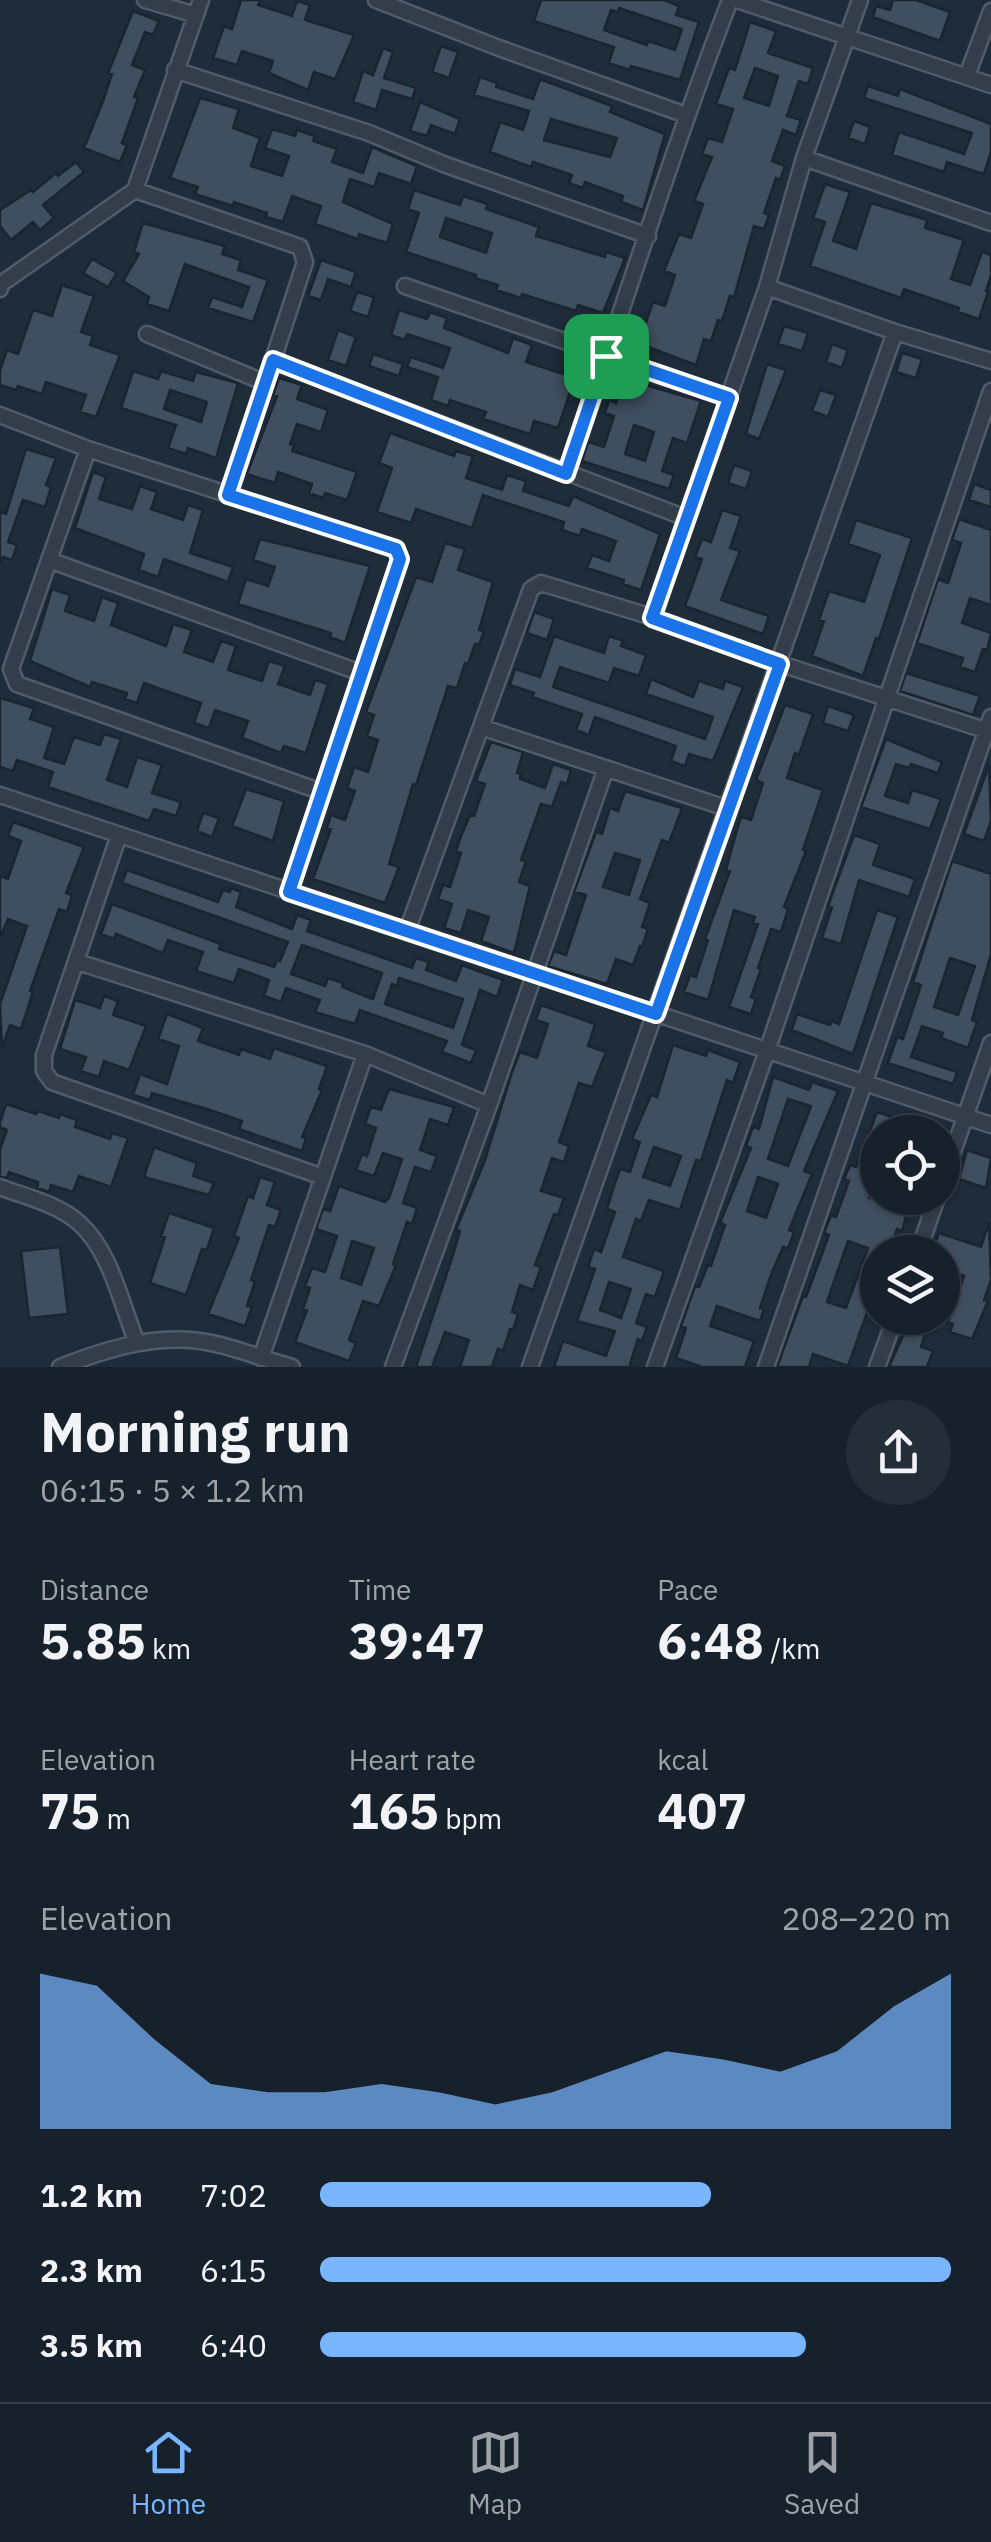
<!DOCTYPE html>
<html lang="en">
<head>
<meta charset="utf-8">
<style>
  body { margin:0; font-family:"IBM Plex Sans",sans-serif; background:#242e38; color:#f1f3f6; height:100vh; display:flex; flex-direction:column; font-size:38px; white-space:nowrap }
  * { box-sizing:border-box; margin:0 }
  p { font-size:32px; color:#9ea3a9 }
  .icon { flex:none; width:55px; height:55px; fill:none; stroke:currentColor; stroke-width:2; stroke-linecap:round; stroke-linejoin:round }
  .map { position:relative; height:1367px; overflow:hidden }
  .side { display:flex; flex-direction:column; background:#17212c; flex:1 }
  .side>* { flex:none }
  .controls { position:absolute; left:860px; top:1115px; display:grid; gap:20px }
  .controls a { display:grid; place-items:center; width:100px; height:100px; border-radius:50%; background:#17212c; box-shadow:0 2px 8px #0004,0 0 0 2px #363e48; font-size:50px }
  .pin { position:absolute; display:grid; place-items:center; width:85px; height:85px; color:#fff; margin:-42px; border-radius:20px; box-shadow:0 5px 15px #0006 }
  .round { display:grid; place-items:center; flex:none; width:105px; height:105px; border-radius:52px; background:#242e38 }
  .head { display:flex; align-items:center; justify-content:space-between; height:170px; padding:0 40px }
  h1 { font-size:55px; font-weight:800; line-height:75px }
  .stats { display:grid; grid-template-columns:repeat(3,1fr); gap:15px; height:170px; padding:10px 40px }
  .stats div { display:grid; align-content:center }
  .stats b { font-size:50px; font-weight:800 }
  .stats small { font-size:28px; font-weight:400 }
  .stats p { font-size:28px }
  .chart { height:280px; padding:20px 40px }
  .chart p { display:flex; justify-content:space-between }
  .chart svg { width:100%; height:180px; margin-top:10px; fill:#7ab6ff; opacity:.7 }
  ul { padding:0 40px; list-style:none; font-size:32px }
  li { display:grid; grid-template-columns:160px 120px 1fr; align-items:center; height:75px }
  li i { height:25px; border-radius:12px; background:#7ab6ff }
  .tabs { display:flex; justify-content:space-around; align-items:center; height:140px; border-top:2px solid #363e48; background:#17212c; font-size:28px; color:#9ea3a9 }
  .tabs a { display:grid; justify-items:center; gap:5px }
  .tabs .active { color:#7ab6ff }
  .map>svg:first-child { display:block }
  .building { fill:#404f60; stroke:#1a2531; stroke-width:2.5; fill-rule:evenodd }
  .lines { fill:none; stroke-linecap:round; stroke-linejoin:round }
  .minor-casing { stroke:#505c68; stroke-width:19 }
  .minor { stroke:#333e4a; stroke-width:14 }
  .route-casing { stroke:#fff; stroke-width:20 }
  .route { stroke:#1a73e8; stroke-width:12 }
</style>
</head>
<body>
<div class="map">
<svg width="991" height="1367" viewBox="0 0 991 1367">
  <rect width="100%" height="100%" fill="#1f2c3a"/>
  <path class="building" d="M241 0H260L258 5 292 16 297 1 310 5 305 20 354 35 335 79 314 72 308 90 269 73 273 61 242 51 237 65 213 58 224 26 232 29Z
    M541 0H664L679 6 676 15 699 22 680 80 631 66 630 70 609 63 614 47 534 21ZM619 8 682 29 675 50 648 41 647 45 604 30 611 10 618 12Z
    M893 0H916L950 12 940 41 873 17 876 6 890 10Z
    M133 11 159 21 153 35 145 32 132 65 145 70 134 97 138 98 122 143 127 145 120 162 84 148 103 101 112 74 108 73Z
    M750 22 776 31 768 53 813 68 808 84 799 81 787 116 801 120 796 135 783 130 772 161 785 166 780 180 776 178 764 213 769 215 764 229 754 226 734 297 730 296 722 321 718 320 711 341 704 339 696 365 632 341 637 326 644 328 653 302 665 306 675 275 664 271 679 234 691 238 703 204 694 201 712 157 702 154 708 138 722 142 733 109 716 104 729 68 735 70ZM755 68 778 76 769 106 744 98Z
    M441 46 458 52 449 78 432 72Z
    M383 48 393 52 384 78 416 88 412 99 382 90 376 110 353 102 363 71 373 75Z
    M480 77 497 83 496 87 533 99 540 79 612 106 610 112 665 134 643 210 621 202 623 196 585 182 583 188 569 183 572 175 533 162 531 167 490 152 500 122 523 130 529 111 474 95ZM551 119 617 138 610 157 544 140Z
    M868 86 898 96 900 89 991 124V152L984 174 947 162 944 172 892 155 899 132 964 154 972 133 864 98Z
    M200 98 239 109 233 128 260 138 251 166 282 176 289 156 265 148 272 129 295 136 297 130 315 136 313 141 337 149 332 162 363 173 372 147 417 166 411 184 379 173 374 187 350 179 343 202 393 224 387 243 359 234 358 239 315 224 321 206 292 196 283 222 266 217 267 213 234 202 233 206 195 194 198 187 170 178Z
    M420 102 460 119 455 134 431 125 427 136 410 131Z
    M854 121 870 127 865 144 848 138Z
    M76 162 84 172 43 205 54 218 40 230 33 222 11 240 0 226V210L31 190 33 192 56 173 58 176Z
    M825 184 850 192 833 241 856 249 871 203 927 220 925 228 964 240 951 279 970 285 982 252 991 255V275L986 291 988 292 979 319 958 312 959 308 904 289 901 298 810 266 825 222 813 218Z
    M414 190 460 205 463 196 488 204 486 209 539 227 536 236 605 257 606 252 625 258 603 313 578 305 576 311 522 294 521 298 496 290 498 285 475 278 476 275 406 252 419 213 408 209ZM446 218 492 233 486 253 440 237Z
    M143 223 225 246 222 254 241 260 238 270 268 280 253 322 208 308 212 297 242 307 249 287 185 264 169 311 147 304 149 297 123 281 139 254 134 252Z
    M92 259 117 273 108 287 83 273Z
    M321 260 356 272 351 287 328 279 321 300 308 296Z
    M62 285 94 296 81 332 93 336 90 345 120 355 96 417 80 412 86 395 46 382 42 394 18 386 16 390 0 385V370L7 350 18 354 33 310 52 316Z
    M357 292 374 297 368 317 350 311Z
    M399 310 427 319 430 312 447 318 444 328 508 353 513 338 532 345 526 362 563 374 567 361 579 366 558 428 534 421 530 434 483 419 486 412 450 400 448 406 431 400 438 377 407 367 411 357 443 368 450 348 407 334 405 340 391 335Z
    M784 326 808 333 802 351 778 344Z
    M338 330 356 337 346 366 328 360Z
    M832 344 848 350 842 368 826 362Z
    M902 353 922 359 916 378 896 372Z
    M373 354 403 364 399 376 369 366Z
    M767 364 786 370 759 439 746 434Z
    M133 371 158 379 161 371 193 381 196 372 238 383 216 458 188 448 186 454 168 448 176 425 121 408ZM170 390 207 402 201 422 164 409Z
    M279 378 302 385 297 399 328 410 321 432 297 424 290 444 294 445 292 451 357 472 347 500 325 493 323 498 309 493 312 484 278 472 275 483 247 474 277 396 273 395Z
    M624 379 701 401 687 443 673 438 662 471 674 475 669 489 582 461 588 442 604 447 614 416 605 413 609 400 616 403ZM634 425 654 432 645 461 625 454Z
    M820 390 836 395 828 417 812 411Z
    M390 433 454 456 456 451 473 456 466 478 502 490 507 475 526 481 523 491 569 506 573 496 660 534 641 590 623 584 624 580 587 568 592 555 609 561 616 541 582 529 580 536 562 530 564 522 483 495 472 528 416 509 411 523 377 512 392 468 379 463Z
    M26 449 56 458 46 485 51 487 45 507 23 500 8 542 17 545 12 560 3 557 0 562V512L6 514Z
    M734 465 752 471 746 489 728 483Z
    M93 472 106 477 99 499 132 509 140 486 157 492 151 509 183 520 188 505 203 510 190 553 233 567 228 582 164 559 158 577 139 570 144 554 75 528Z
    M974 484 991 490V507L969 500Z
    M722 510 741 516 730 548 740 551 721 600 769 616 763 634 685 606 702 559 695 557 702 539 711 542Z
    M959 519 991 530V605L970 598 962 623 991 633 987 650 983 649 975 672 960 667 963 658 917 643 938 579 948 583 961 543 952 540Z
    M856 520 912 538 879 639 876 638 863 676 812 656 824 621 819 620 829 591 864 602 880 555 848 544Z
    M260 539 370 566 345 643 330 637 331 633 238 604 246 579 268 586 275 567 253 560Z
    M445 543 465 549 458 570 493 582 479 630 484 631 479 645 475 644 468 664 465 663 457 688 448 686 416 785 413 784 389 864 399 867 385 903 313 879 331 829 327 828 331 815 345 820 355 791 347 788 354 767 368 772 378 740 367 736 374 715 366 712 416 577 432 582Z
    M52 589 70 595 65 611 94 621 102 597 118 603 111 625 166 646 173 624 192 630 184 652 213 662 221 641 236 646 228 670 262 681 269 661 285 666 278 684 310 695 315 680 328 684 306 753 284 746 281 753 242 738 248 721 215 710 209 728 194 723 201 703 144 683 137 703 125 699 127 693 92 682 90 687 30 661Z
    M534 612 554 619 547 640 527 633Z
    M554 636 604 653 609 636 623 641 621 646 646 655 639 676 614 668 609 683 560 667 553 687 705 739 713 717 646 694 651 679 693 697 699 681 723 689 725 681 743 687 713 761 689 754 685 766 671 761 676 746 595 717 589 735 576 730 582 714 532 697 534 693 510 685 515 669 540 677Z
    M906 673 980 696 973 715 900 691Z
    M0 698 34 708 30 719 54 727 44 758 64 764 74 737 100 745 104 734 121 739 107 780 127 787 137 757 162 765 152 793 181 802 176 816 154 809 149 821 48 787 53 772 17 760 13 771 0 767Z
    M785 705 813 714 799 755 795 753 787 778 823 790 803 850 806 851 784 907 788 909 781 932 771 929 758 968 761 969 751 997 756 999 751 1014 729 1007 758 924 753 923 755 917 734 910 708 1000 684 992 690 975 696 977 708 940 705 939 730 871 726 870 736 833 741 817 751 820 763 783 756 780Z
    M828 706 854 715 848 731 823 723Z
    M886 739 942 762 938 773 911 764 909 768 896 764 885 796 908 803 912 790 941 799 930 829 861 807Z
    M491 742 523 752 517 773 521 774 520 779 545 788 553 764 571 770 567 784 561 782 552 807 541 804 521 860 526 861 519 882 530 886 514 953 481 941 489 917 468 910 461 933 444 928 452 904 438 899 443 885 450 887 461 853 456 851 461 836 470 815 474 816 485 784 476 781Z
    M989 765 991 821 984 841 964 834Z
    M246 789 284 801 273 841 232 826Z
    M625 791 682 808 669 843 662 840 640 899 650 903 642 927 648 929 642 947 640 946 633 965 616 959 607 984 548 966 554 951 566 955 586 895 574 892 589 851 596 832 602 834 610 808 618 811ZM615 853 640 860 629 895 603 887Z
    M203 813 219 818 212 837 197 831Z
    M13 822 84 847 66 893 72 895 67 912 59 909 30 991 33 992 21 1029 10 1025 2 1048 0 1004 27 926 8 919 0 938V876L8 879 21 841 8 836Z
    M854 835 880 844 873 865 915 879 909 897 859 880 841 944 822 938 832 907 828 906Z
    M952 861 991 874V954L972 1020 977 1022 968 1048 941 1038 943 1033 922 1026 911 1057 957 1072 953 1084 888 1063 897 1037 903 1039 921 985 913 982ZM950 958 975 966 958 1015 934 1007Z
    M127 870 218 902 223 890 230 892 231 888 241 892 236 907 292 929 297 915 311 920 307 931 412 968 416 958 429 962 426 970 456 981 462 965 503 980 497 997 480 990 462 1045 476 1050 471 1063 442 1052 447 1041 360 1010 355 1024 315 1012 320 1000 286 988 281 1002 264 996 269 980 239 969 234 983 196 971 203 952 168 940 163 953 116 934 114 939 101 934 112 904 221 944 219 949 253 960 274 967 277 960 280 961 288 942 122 883ZM302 945 382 973 373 999 342 987 343 983 328 978 325 986 291 974ZM399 978 463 999 453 1028 385 1004 392 984 397 986Z
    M877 910 898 917 853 1054 792 1030 797 1014 830 1025 832 1021 839 1024Z
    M104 996 118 1001 113 1015 146 1026 129 1070 104 1061 99 1077 81 1071 86 1057 60 1049 75 1000 100 1008Z
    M541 1005 595 1024 588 1046 606 1052 592 1087 579 1083 559 1142 569 1146 564 1162 552 1158 541 1191 564 1198 558 1215 554 1214 535 1265 541 1267 533 1290 520 1285 512 1312 518 1314 513 1330 510 1329 503 1351 498 1349 492 1367H460L469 1340 445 1332 432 1367H416L453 1255 460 1231 456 1230 485 1160 512 1072 520 1052 537 1058 548 1024 536 1020Z
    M167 1014 203 1028 198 1041 239 1055 241 1049 270 1059 274 1048 327 1066 319 1089 322 1090 302 1137 306 1138 302 1151 239 1129 242 1121 207 1109 152 1093 150 1100 133 1095 140 1074 167 1084 179 1046 158 1039Z
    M673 1045 706 1056 708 1050 740 1062 733 1083 727 1080 701 1161 696 1160 680 1210 649 1200 641 1221 636 1219 623 1257 664 1271 655 1297 646 1294 636 1323 647 1327 642 1341 638 1339 630 1364 633 1367H554L563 1341 606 1356 615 1331 577 1321 595 1269 588 1267 594 1249 601 1252 615 1212 607 1209 615 1183 620 1169 630 1172 640 1142 632 1139 651 1095 657 1097ZM654 1147 681 1156 670 1186 643 1177ZM609 1282 631 1289 621 1318 600 1310Z
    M773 1077 809 1090 812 1082 838 1091 804 1171 812 1174 789 1230 794 1232 788 1249 783 1247 771 1275 760 1308 764 1309 760 1321 717 1306 710 1326 754 1341 745 1367H702L676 1358 686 1328 681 1326 695 1286 699 1287 708 1265 711 1266 725 1225 720 1223 751 1148 746 1146 753 1127 759 1129ZM788 1099 811 1106 788 1166 768 1159ZM758 1177 778 1184 766 1218 747 1211Z
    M389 1089 454 1107 448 1125 430 1119 420 1150 437 1156 431 1172 415 1167 403 1203 417 1208 412 1224 407 1222 393 1264 396 1265 379 1306 363 1301 349 1340 356 1343 349 1361 295 1342 307 1310 303 1309 310 1288 305 1286 312 1268 325 1272 337 1236 316 1229 323 1209 330 1211 339 1186 385 1202 389 1198 402 1159 383 1153 374 1176 356 1170 362 1154 367 1156 376 1128 365 1124 371 1107 381 1110ZM352 1241 374 1248 361 1285 341 1278Z
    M6 1104 36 1114 38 1111 59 1118 60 1114 77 1120 75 1127 110 1139 112 1133 128 1138 111 1187 79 1176 73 1192 51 1185 49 1192 37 1188 38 1182 9 1172 7 1178 0 1177V1149L7 1130 0 1127V1122Z
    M877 1112 911 1123 913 1117 950 1129 948 1132H891L878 1128V1172L869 1198H911L902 1231 897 1229 889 1252H878V1294L873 1305 870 1304 848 1366 813 1354 809 1367H777L803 1296 806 1297 815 1273 829 1235 824 1233 831 1215 836 1217 849 1181 844 1179 850 1165 856 1167ZM848 1241 868 1248 846 1308 827 1302Z
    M154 1147 197 1163 193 1176 214 1183 209 1195 144 1177Z
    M967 1150 991 1158 986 1188 959 1179Z
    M260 1177 275 1182 267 1205 281 1210 275 1227 269 1225 251 1280 255 1281 247 1306 252 1307 245 1326 208 1314 239 1238 234 1236 248 1196 253 1198Z
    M169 1213 214 1228 207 1250 202 1249 186 1295 150 1283 165 1237 161 1236Z
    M989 1222 991 1280 984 1300 988 1301 972 1339 950 1332 953 1324 948 1322 964 1276 942 1268V1252H932L939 1233 981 1247Z
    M60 1247 68 1314 29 1318 21 1251Z
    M911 1318H930L921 1347 933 1351 927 1367H889Z"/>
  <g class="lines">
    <defs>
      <path id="minor" d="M145 0 196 15
        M376 0 499 48 686 115
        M737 0 991 85
        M175 70 369 133 446 165 648 236
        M967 76 991 11
        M804 158 991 223
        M135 190 300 247 305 262 229 495
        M405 286 729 398
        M767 287 895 332 991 361
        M0 289 1 284 135 190 201 0
        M147 334 266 383
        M273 360 686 518
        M0 415 88 449 396 549 400 559 289 892
        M88 449 11 669 17 684 322 792
        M566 474C621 316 670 156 730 0
        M49 560 361 673
        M652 617 781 664 991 732
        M481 727 729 809
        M0 795 991 1125
        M119 835 44 1055V1071L52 1082 323 1177
        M407 931 531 589 541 583 652 617 767 287 804 158 860 0
        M78 962 365 1054 489 1105
        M942 1183 991 1043
        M0 1187C26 1197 58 1204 79 1223 111 1251 121 1304 137 1343
        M918 1252 937 1198
        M261 1358 365 1054
        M60 1367C109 1348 163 1331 216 1344 242 1350 267 1360 292 1367
        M393 1367 489 1105 606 768
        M530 1367 895 332
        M655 1367 767 1051 991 391
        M766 1367 991 717
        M877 1367 895 1318"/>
    </defs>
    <use href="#minor" class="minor-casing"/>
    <use href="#minor" class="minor"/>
  </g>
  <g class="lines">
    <defs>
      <path id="route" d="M606 356 729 398 652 618 780 664 656 1014 289 892 400 559 396 549 228 495 273 360 566 474Z"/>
    </defs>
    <use href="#route" class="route-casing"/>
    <use href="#route" class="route"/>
  </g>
</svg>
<div class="controls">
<a><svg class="icon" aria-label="locate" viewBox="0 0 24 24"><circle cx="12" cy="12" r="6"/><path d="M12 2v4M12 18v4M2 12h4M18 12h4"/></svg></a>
<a><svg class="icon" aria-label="layers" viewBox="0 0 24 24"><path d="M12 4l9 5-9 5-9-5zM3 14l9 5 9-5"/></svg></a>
</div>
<div class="pin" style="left:606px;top:356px;background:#1e9e55"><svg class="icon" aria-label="arrive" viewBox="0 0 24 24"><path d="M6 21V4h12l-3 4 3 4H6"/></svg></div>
</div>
<section class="side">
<div class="head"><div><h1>Morning run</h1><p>06:15 · 5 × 1.2 km</p></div><a class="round"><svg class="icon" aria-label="share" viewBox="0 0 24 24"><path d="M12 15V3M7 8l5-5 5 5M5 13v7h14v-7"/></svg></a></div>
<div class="stats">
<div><p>Distance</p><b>5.85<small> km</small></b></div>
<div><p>Time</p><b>39:47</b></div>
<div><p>Pace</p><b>6:48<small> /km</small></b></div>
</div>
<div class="stats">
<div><p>Elevation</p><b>75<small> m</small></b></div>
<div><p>Heart rate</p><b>165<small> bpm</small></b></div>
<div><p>kcal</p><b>407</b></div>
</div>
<div class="chart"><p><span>Elevation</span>208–220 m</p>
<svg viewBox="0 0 160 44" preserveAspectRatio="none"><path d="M0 44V6L10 9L20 22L30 33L40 35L50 35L60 33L70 35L80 38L90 35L100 30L110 25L120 27L130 30L140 25L150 14L160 6V44z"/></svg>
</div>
<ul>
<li><b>1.2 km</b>7:02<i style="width:62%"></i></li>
<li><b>2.3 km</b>6:15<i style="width:100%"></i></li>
<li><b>3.5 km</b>6:40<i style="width:77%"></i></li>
</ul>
</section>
<nav class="tabs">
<a class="active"><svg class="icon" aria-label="home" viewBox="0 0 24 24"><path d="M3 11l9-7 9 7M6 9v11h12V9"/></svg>Home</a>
<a><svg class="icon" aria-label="map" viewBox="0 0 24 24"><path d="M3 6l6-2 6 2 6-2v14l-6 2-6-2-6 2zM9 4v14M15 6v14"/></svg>Map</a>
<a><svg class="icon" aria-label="saved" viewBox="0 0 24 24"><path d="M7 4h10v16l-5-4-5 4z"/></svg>Saved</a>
</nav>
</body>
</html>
